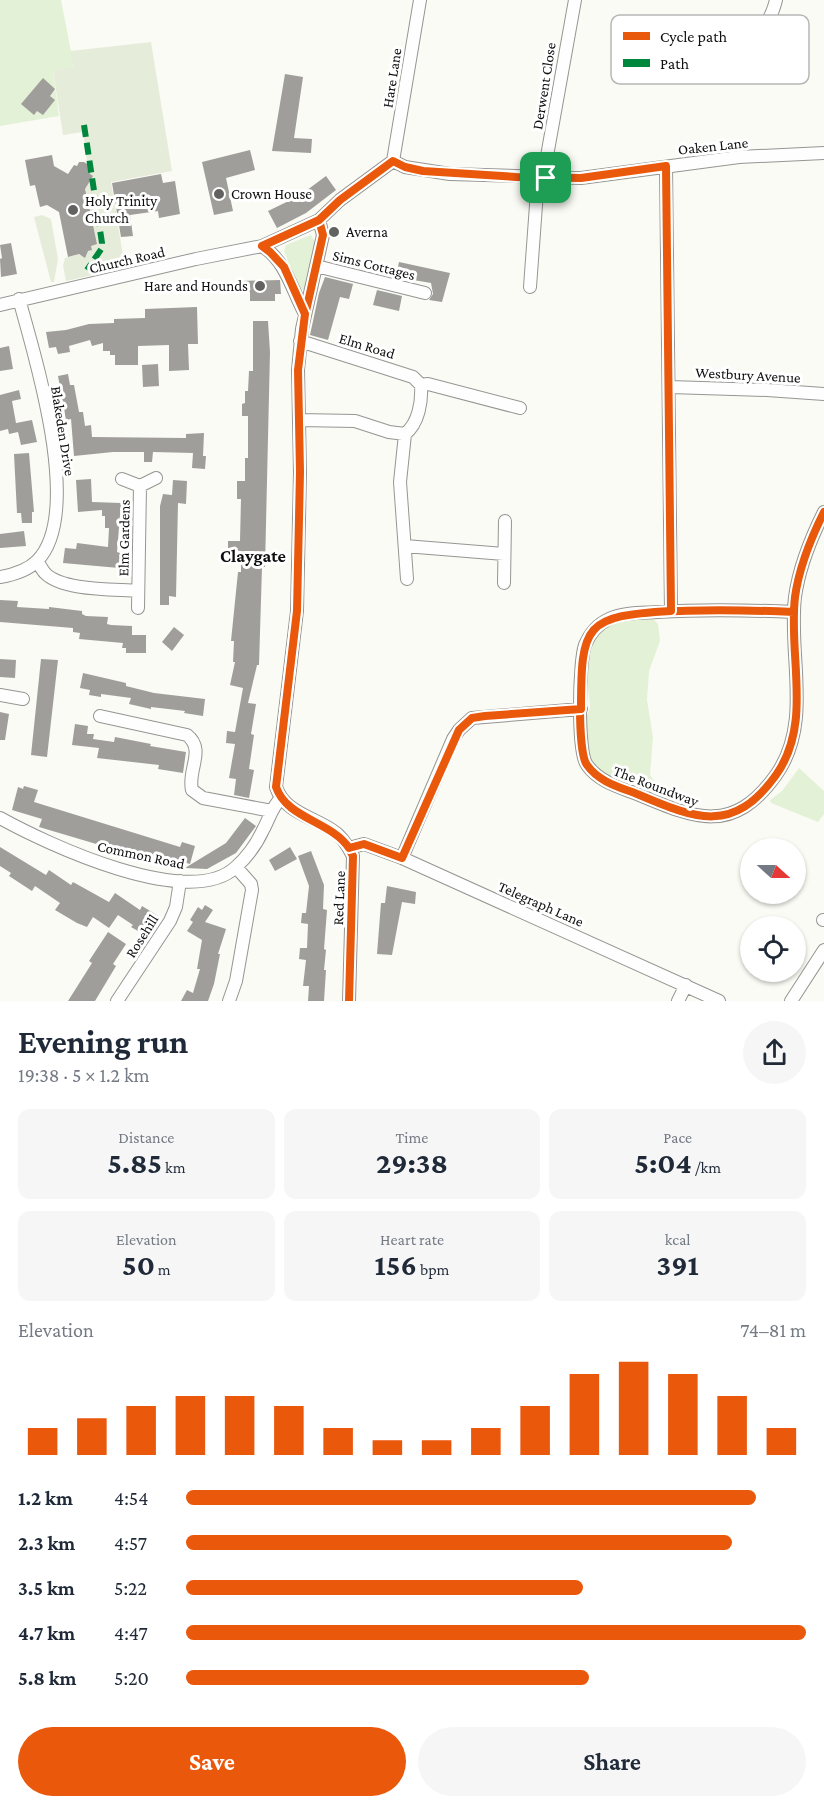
<!DOCTYPE html>
<html lang="en">
<head>
<meta charset="utf-8">
<style>
  body { margin:0; font-family:"Crimson Pro",serif; background:#f6f6f7; color:#1f2937; height:100vh; display:flex; flex-direction:column; font-size:22px; white-space:nowrap }
  * { box-sizing:border-box; margin:0 }
  p { font-size:20px; color:#747a83 }
  .icon { flex:none; width:33px; height:33px; fill:none; stroke:currentColor; stroke-width:2; stroke-linecap:round; stroke-linejoin:round }
  .map { position:relative; height:1001px; overflow:hidden }
  .sheet { display:flex; flex-direction:column; background:#fff; flex:1 }
  .sheet>* { flex:none }
  .needle { width:39px; rotate:111deg }
  .fabs { position:absolute; left:740px; top:838px; display:grid; gap:12px }
  .fabs a { display:grid; place-items:center; width:66px; height:66px; border-radius:50%; background:#fff; box-shadow:0 2px 4px #0004; font-size:30px }
  .pin { position:absolute; display:grid; place-items:center; width:51px; height:51px; color:#fff; margin:-26px; border-radius:12px; box-shadow:0 3px 9px #0006 }
  .round { display:grid; place-items:center; flex:none; width:63px; height:63px; border-radius:32px; background:#f6f6f7 }
  .headline { display:flex; align-items:center; justify-content:space-between; height:102px; padding:0 18px }
  h1 { font-size:33px; font-weight:700; line-height:45px }
  .figures { display:grid; grid-template-columns:repeat(3,1fr); gap:9px; height:102px; padding:6px 18px }
  .figures div { display:grid; align-content:center; border-radius:12px; background:#f6f6f7; text-align:center }
  .figures b { font-size:30px; font-weight:700 }
  .figures small { font-size:16px; font-weight:400 }
  .figures p { font-size:16px }
  .chart { height:168px; padding:12px 18px }
  .chart p { display:flex; justify-content:space-between }
  .chart svg { width:100%; height:108px; margin-top:6px; stroke:#ea580c; stroke-width:6 }
  .primary-button { display:flex; gap:12px; margin-top:auto; padding:12px 18px }
  .primary-button a { flex:1; height:69px; border-radius:36px; background:#ea580c; color:#fff; font-size:24px; font-weight:700; line-height:69px; text-align:center }
  .primary-button a+a { background:#f6f6f7; color:#1f2937 }
  ul { padding:0 18px; list-style:none; font-size:20px }
  li { display:grid; grid-template-columns:96px 72px 1fr; align-items:center; height:45px }
  li i { height:15px; border-radius:8px; background:#ea580c }
  .map>svg:first-child { display:block }
  .green { fill:#e3f1d6 }
  .cemetery { fill:#e6ecda }
  .building { fill:#9f9e9a }
  .lines { fill:none; stroke-linecap:round; stroke-linejoin:round }
  .minor-casing { stroke:#959593; stroke-width:14 }
  .minor { stroke:#fefefe; stroke-width:12 }
  .quiet { stroke:#00873e; stroke-width:6; stroke-dasharray:12 6; stroke-linecap:butt }
  .cycleway-casing { stroke:#fff; stroke-width:11 }
  .cycleway { stroke:#e8590c; stroke-width:8 }
  .route-casing { stroke:#fff; stroke-width:12 }
  .route { stroke:#ea580c; stroke-width:8 }
  .poi-dot { fill:#626260; stroke:#fff; stroke-width:2 }
  .labels { text-anchor:middle; dominant-baseline:central; stroke-width:6; stroke-linejoin:round; paint-order:stroke }
  .street-label { font-size:15px; fill:#0f0f0f; stroke:#fff }
  .poi-label { font-size:15px; fill:#0f0f0f; stroke:#fff; text-anchor:start }
  .quarter-label { font-size:18px; font-weight:bold; fill:#0f0f0f; stroke:#fff }
  .key { fill:#fff; stroke:#b7b7b7; stroke-width:1.5 }
  .key-label { font-size:16px; fill:#0f0f0f }
</style>
</head>
<body>
<div class="map">
<svg width="824" height="1001" viewBox="0 0 824 1001">
  <rect width="100%" height="100%" fill="#fbfbf5"/>
  <path class="green" d="M0 0H61L74 67 53 72 59 116 0 126Z
    M311 235 315 242 305 289 299 290 284 251 286 245Z
    M652 618 658 624 660 641 649 671 647 700 653 737 650 775 663 793 656 798 651 795V787L631 778 627 784C613 778 598 774 589 760 586 754 585 725 586 719 587 714 590 710 590 706 588 680 578 647 603 627 615 617 637 619 652 618Z
    M799 768 824 791V814L818 822 771 803 770 800 782 791Z"/>
  <path class="cemetery" d="M151 42 172 171 111 182 125 268 66 281 63 266 65 258 76 255 75 251H78L79 255 86 256 87 251 92 250 91 246 97 243 89 206 91 202 87 198 85 189 88 168 83 132 63 135 53 71 74 67 70 51Z
    M42 215 51 219 58 259 54 282H51L34 217Z"/>
  <path class="building" d="M285 74 303 77 294 138 312 139 311 153 272 151Z
    M43 78 55 89 50 96 55 100 43 115 37 111 34 115 21 104Z
    M250 150 255 170 226 178 233 211 214 215 202 162Z
    M52 155 54 166 68 174 74 165 77 166 79 162H84L87 164 90 174 93 176 85 189 87 198 91 202 89 206 97 244 91 246 92 250 88 251 85 258 79 254 68 257 59 212 47 205 40 207 35 185 30 186 25 160Z
    M161 174 163 183 175 181 180 214 159 218 158 211 130 215 133 236 121 237 112 183Z
    M326 176 336 190 306 213 277 228 268 211 299 196Z
    M11 243 17 274 1 277 0 259 2 258 0 245Z
    M399 262 450 273 442 302 429 300 433 294 431 283 396 277Z
    M325 277 353 284 349 299 340 297 328 340 310 335 319 293Z
    M239 281 280 280 281 294H275V301H250V292H239Z
    M377 290 402 296 399 311 373 305Z
    M197 307 198 344H188L189 370 169 371V345L138 346V365H115V355H110V351H103V343L92 346 90 340 69 346 70 352 58 354 56 347 49 348 46 332 66 330 89 324 114 323V319L145 318V309Z
    M253 321H268L270 352 265 567H262L259 665H257L248 703 256 704 251 734 254 735 249 769 254 770 249 798 234 795 236 779 229 778 235 744 226 743 227 731 235 732 243 688 230 685 235 662H233L234 641H231L238 572H241V551L228 550V541H240L241 499H237V481H245V458H248V416H242V404L245 403V391H248L249 371H253Z
    M9 346 13 369 0 371V348Z
    M158 364 159 386 143 387 142 365Z
    M68 374 70 385H74L79 412H83L85 426 91 425 92 437 186 438V434L204 433 203 456H206L205 469 192 468 193 453 153 452 152 462H144V452H113L74 456 71 419 66 420 58 376Z
    M19 390 21 399 12 401 16 423 32 420 37 442 21 445 18 432 9 434 8 429 0 431V395Z
    M29 453 34 512H32V523H22L21 513H17L14 454Z
    M91 479 92 502 121 503 117 552 120 553 119 568 63 563 65 548 76 549 77 543 108 547 109 528H105V516H102V510L78 512 76 480Z
    M173 480 187 481 186 504 178 503 176 597 169 596V605H160V506L163 494 172 495Z
    M24 531 26 546 0 548V534Z
    M0 600 18 601 17 607 49 609V607L82 611V614L86 616 108 617 107 624 111 625 132 626V635H146V653H126V648H122L123 643 79 639 80 633 73 632V628L0 622Z
    M174 627 184 635 172 651 162 642Z
    M0 659 16 660 15 678 0 677Z
    M41 659 58 660 47 757 31 755Z
    M83 673 126 683V686L154 693 205 699 203 716 184 713 185 711 151 707V709L129 704 131 698 101 694V697L89 695 90 690 80 688Z
    M0 712 9 714 5 740H0Z
    M75 724 88 726 87 734H94L93 739 114 742 115 737 151 744 150 746 186 752 183 773 158 769 159 765 97 758 99 748 72 745Z
    M24 786 38 790 34 802 180 847 182 842 195 846 190 864 169 858 167 865 39 827 42 819 12 810 18 787 23 789Z
    M245 818 256 826 236 853 207 869 185 868 226 843Z
    M0 847 46 875 49 870 71 885 73 882 109 902 115 893 140 910 142 906 160 917 148 937 131 927 133 925 118 915 109 928 93 917 87 927 77 923 55 910 60 903 35 886 32 891 9 876 11 873 0 866Z
    M290 847 297 859 275 871 269 860Z
    M311 851 324 885 323 909 327 910 324 949 326 950 324 970H326L324 1001H308L309 986H303L306 960 299 959 300 948H307L308 924 301 923 302 913H306L309 886 298 856Z
    M387 886 416 892 415 904 402 902 392 955 377 954 381 903H385Z
    M205 905 213 910 205 922 226 929 218 954H220L214 984 208 1001H181L187 990 193 993 200 969H197L202 940 187 931 193 922 190 920 198 907 202 910Z
    M108 932 126 944 113 964 116 966 95 1001H68L92 963 89 961Z"/>
  <g class="lines">
    <defs>
      <path id="minor" d="M759 31 755 27H747L743 32 744 38 751 43 758 39 759 31C769 23 773 12 776 0
        M393 161 405 167 450 174 581 178 739 157 824 153
        M393 161 420 0
        M666 167 671 611
        M546 178 547 156 575 0
        M319 220 323 235 302 329 298 370 300 473 297 611 276 787C284 812 313 817 332 830 342 836 348 846 353 856L349 1001
        M262 246C286 261 292 290 305 314
        M316 266 425 293
        M530 287 538 178
        M0 305 196 259 262 246 319 220 340 200 393 161
        M421 385 428 384 520 408
        M670 387 767 390 824 394
        M299 420 355 421 389 432 405 434C419 423 422 401 421 385L413 377 300 341
        M405 434 400 482 407 579
        M122 479 140 486 156 478
        M405 546 504 554
        M37 561C40 565 42 570 45 573 62 591 115 589 138 591
        M0 577C12 575 28 570 37 561 84 514 35 357 19 299
        M504 583 505 521
        M138 608 140 486
        M794 612C749 610 704 609 658 612 643 613 623 612 609 619 598 624 590 633 585 645 579 661 577 753 587 765 599 782 619 787 637 794 696 819 733 835 776 775 813 723 788 656 795 597 799 568 811 538 824 512
        M0 695 23 699
        M100 716 187 735C206 750 187 770 192 790L203 798 272 811
        M0 818C47 844 189 911 236 867 247 857 257 843 263 830 269 819 272 807 281 798
        M349 848 364 844 402 858 719 1001
        M402 858 453 739 459 730 472 718 581 709
        M823 920H824
        M117 1001 170 921 176 907 180 881
        M229 1001 236 981 252 890 251 884 236 867
        M678 1001 686 985
        M791 1001 824 950"/>
    </defs>
    <use href="#minor" class="minor-casing"/>
    <use href="#minor" class="minor"/>
    <path class="quiet" d="M84 125 102 243V248L87 270"/>
    <defs>
      <path id="cycleway" d="M319 220 323 235 302 329 298 370 300 473 297 611 276 787C284 812 313 817 332 830 342 836 348 846 353 856L349 1001
        M794 612C749 610 704 609 658 612 643 613 623 612 609 619 598 624 590 633 585 645 579 661 577 753 587 765 599 782 619 787 637 794 696 819 733 835 776 775 813 723 788 656 795 597 799 568 811 538 824 512"/>
    </defs>
    <use href="#cycleway" class="cycleway-casing"/>
    <use href="#cycleway" class="cycleway"/>
  </g>
  <g class="lines">
    <defs>
      <path id="route" d="M393 161 405 167 423 171 516 177 581 178 666 166 671 611C585 616 581 624 581 709L485 716 472 718 459 730 402 858 364 844 349 848C331 821 287 819 276 787L297 611 300 472 298 370 305 314 284 267 270 252 262 246 319 220 340 200Z"/>
    </defs>
    <use href="#route" class="route-casing"/>
    <use href="#route" class="route"/>
  </g>
  <g class="poi-dot">
    <circle cx="219" cy="194" r="6"/>
    <circle cx="73" cy="210" r="6"/>
    <circle cx="334" cy="232" r="6"/>
    <circle cx="260" cy="286" r="6"/>
  </g>
  <g class="labels">
    <g class="street-label">
      <text transform="translate(392 78) rotate(-81)">Hare Lane</text>
      <text transform="translate(544 86) rotate(-81)">Derwent Close</text>
      <text transform="translate(713 146) rotate(-6)">Oaken Lane</text>
      <text transform="translate(127 260) rotate(-13)">Church Road</text>
      <text transform="translate(374 265) rotate(14)">Sims Cottages</text>
      <text transform="translate(367 346) rotate(17)">Elm Road</text>
      <text transform="translate(748 375) rotate(3)">Westbury Avenue</text>
      <text transform="translate(63 431) rotate(81)">Blakeden Drive</text>
      <text transform="translate(124 538) rotate(-89)">Elm Gardens</text>
      <text transform="translate(656 786) rotate(21)">The Roundway</text>
      <text transform="translate(141 855) rotate(12)">Common Road</text>
      <text transform="translate(339 898) rotate(-88)">Red Lane</text>
      <text transform="translate(541 904) rotate(24)">Telegraph Lane</text>
      <text transform="translate(142 936) rotate(-58)">Rosehill</text>
    </g>
    <g class="poi-label">
      <text x="231" y="194">Crown House</text>
      <text x="85" y="201">Holy Trinity<tspan x="85" dy="17">Church</tspan></text>
      <text x="346" y="232">Averna</text>
      <text x="248" y="286" text-anchor="end">Hare and Hounds</text>
    </g>
    <g class="quarter-label">
      <text x="253" y="556">Claygate</text>
    </g>
  </g>
  <rect x="611" y="15" width="198" height="69" rx="9" class="key"/>
  <rect x="623" y="32" width="27" height="8" fill="#e8590c"/>
  <rect x="623" y="59" width="27" height="8" fill="#00873e"/>
  <g class="key-label">
    <text x="660" y="42">Cycle path</text>
    <text x="660" y="69">Path</text>
  </g>
</svg>
<div class="fabs">
<a><svg class="needle" viewBox="-14 -14 28 28"><path d="M0-13l5 13h-10z" fill="#e53935"/><path d="M0 13l5-13h-10z" fill="#747a83"/></svg></a>
<a><svg class="icon" aria-label="locate" viewBox="0 0 24 24"><circle cx="12" cy="12" r="6"/><path d="M12 2v4M12 18v4M2 12h4M18 12h4"/></svg></a>
</div>
<div class="pin" style="left:546px;top:178px;background:#1e9e55"><svg class="icon" aria-label="arrive" viewBox="0 0 24 24"><path d="M6 21V4h12l-3 4 3 4H6"/></svg></div>
</div>
<section class="sheet">
<div class="headline"><div><h1>Evening run</h1><p>19:38 · 5 × 1.2 km</p></div><a class="round"><svg class="icon" aria-label="share" viewBox="0 0 24 24"><path d="M12 15V3M7 8l5-5 5 5M5 13v7h14v-7"/></svg></a></div>
<div class="figures">
<div><p>Distance</p><b>5.85<small> km</small></b></div>
<div><p>Time</p><b>29:38</b></div>
<div><p>Pace</p><b>5:04<small> /km</small></b></div>
</div>
<div class="figures">
<div><p>Elevation</p><b>50<small> m</small></b></div>
<div><p>Heart rate</p><b>156<small> bpm</small></b></div>
<div><p>kcal</p><b>391</b></div>
</div>
<div class="chart"><p><span>Elevation</span>74–81 m</p>
<svg viewBox="0 0 160 44" preserveAspectRatio="none"><path d="M5 44V33M15 44V29M25 44V24M35 44V20M45 44V20M55 44V24M65 44V33M75 44V38M85 44V38M95 44V33M105 44V24M115 44V11M125 44V6M135 44V11M145 44V20M155 44V33"/></svg>
</div>
<ul>
<li><b>1.2 km</b>4:54<i style="width:92%"></i></li>
<li><b>2.3 km</b>4:57<i style="width:88%"></i></li>
<li><b>3.5 km</b>5:22<i style="width:64%"></i></li>
<li><b>4.7 km</b>4:47<i style="width:100%"></i></li>
<li><b>5.8 km</b>5:20<i style="width:65%"></i></li>
</ul>
<div class="primary-button"><a>Save</a><a>Share</a></div>
</section>
</body>
</html>
